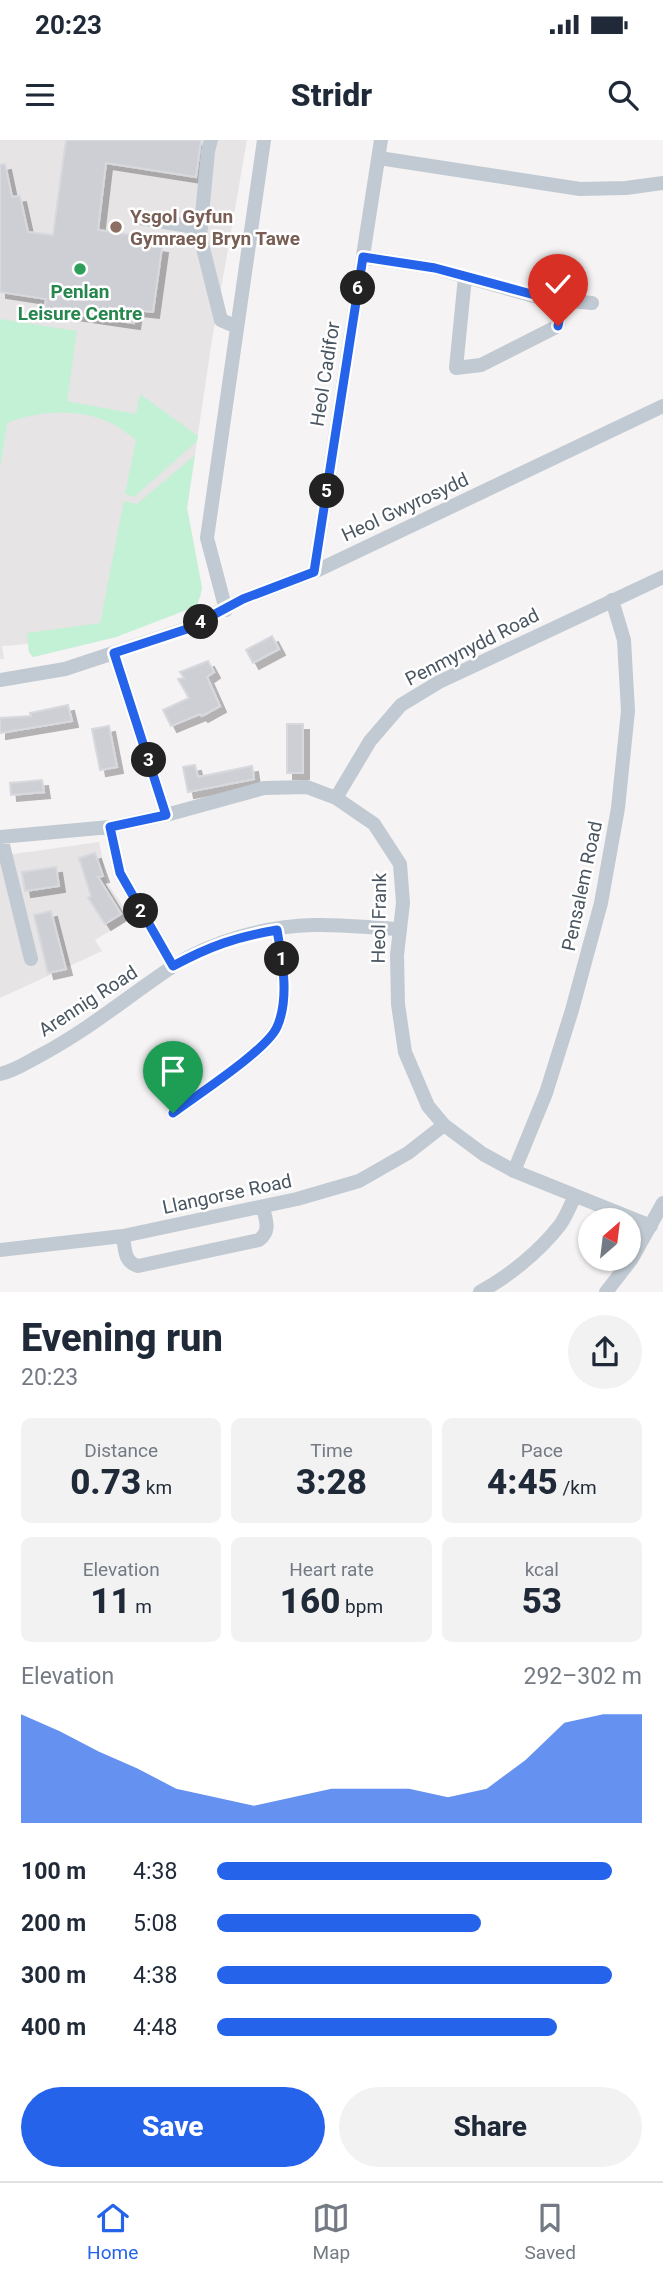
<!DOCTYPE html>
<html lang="en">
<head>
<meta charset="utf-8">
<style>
  body { margin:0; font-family:Roboto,sans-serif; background:#f2f2f3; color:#1f2937; height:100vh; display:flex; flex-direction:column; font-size:26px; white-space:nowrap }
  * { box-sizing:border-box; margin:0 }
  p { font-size:23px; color:#747a83 }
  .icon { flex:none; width:38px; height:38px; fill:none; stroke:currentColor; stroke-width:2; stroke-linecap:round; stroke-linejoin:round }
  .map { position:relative; height:1152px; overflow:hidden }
  .details { display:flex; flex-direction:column; background:#fff; flex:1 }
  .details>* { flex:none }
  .needle { width:46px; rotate:28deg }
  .tools { position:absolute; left:578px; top:1068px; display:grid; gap:14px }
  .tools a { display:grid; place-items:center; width:63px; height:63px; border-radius:50%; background:#fff; box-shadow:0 2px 5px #0004; font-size:35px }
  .pin { position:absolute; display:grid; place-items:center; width:60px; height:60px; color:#fff; margin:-72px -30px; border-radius:50% 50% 50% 0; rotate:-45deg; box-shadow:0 0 7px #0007 }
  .pin .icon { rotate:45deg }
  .km { position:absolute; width:35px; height:35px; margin:-18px; border-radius:50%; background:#222; color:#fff; font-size:19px; line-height:35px; text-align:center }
  .round { display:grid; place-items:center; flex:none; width:74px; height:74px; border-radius:37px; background:#f2f2f3 }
  .overview { display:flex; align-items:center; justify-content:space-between; height:119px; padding:0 21px }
  h1 { font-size:38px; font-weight:800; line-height:52px }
  .stats { display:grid; grid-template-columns:repeat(3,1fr); gap:10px; height:119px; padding:7px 21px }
  .stats div { display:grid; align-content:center; border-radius:10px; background:#f2f2f3; text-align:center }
  .stats b { font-size:35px; font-weight:800 }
  .stats small { font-size:19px; font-weight:400 }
  .stats p { font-size:19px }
  .chart { height:196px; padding:14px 21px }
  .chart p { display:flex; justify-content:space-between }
  .chart svg { width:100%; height:126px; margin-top:7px; fill:#2563eb; opacity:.7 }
  .primary-button { display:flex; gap:14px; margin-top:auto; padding:14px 21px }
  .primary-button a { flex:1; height:80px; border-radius:42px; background:#2563eb; color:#fff; font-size:28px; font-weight:800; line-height:80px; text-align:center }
  .primary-button a+a { background:#f2f2f3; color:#1f2937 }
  ul { padding:0 21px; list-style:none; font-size:23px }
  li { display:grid; grid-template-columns:112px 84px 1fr; align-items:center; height:52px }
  li i { height:18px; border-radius:9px; background:#2563eb }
  .status { display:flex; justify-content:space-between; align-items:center; height:49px; padding:0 35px; background:#fff; direction:ltr }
  .status svg { height:19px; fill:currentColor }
  header { display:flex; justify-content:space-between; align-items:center; height:91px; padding:0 21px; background:#fff; font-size:32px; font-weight:800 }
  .tabs { display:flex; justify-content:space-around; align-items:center; height:98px; border-top:2px solid #e0e1e3; background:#fff; font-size:19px; color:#747a83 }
  .tabs a { display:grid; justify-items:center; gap:4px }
  .tabs .current { color:#2563eb }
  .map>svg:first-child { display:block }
  .education { fill:#e6e4e5 }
  .green { fill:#c3f1d5 }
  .building { fill:#cdcfd5; stroke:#d7d9de; stroke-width:2; filter:url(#shadow) }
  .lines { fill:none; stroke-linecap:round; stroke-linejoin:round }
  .minor { stroke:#c1cad2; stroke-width:14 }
  .route-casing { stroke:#fff; stroke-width:14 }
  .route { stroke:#2563eb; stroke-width:9 }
  .education-dot { fill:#8d6e63; stroke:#fff; stroke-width:2.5 }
  .leisure-dot { fill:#2e9e5b; stroke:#fff; stroke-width:2.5 }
  .labels { text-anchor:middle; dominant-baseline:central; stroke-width:5; stroke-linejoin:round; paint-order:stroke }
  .education-label { font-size:19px; font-weight:bold; fill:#785e54; stroke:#fff; text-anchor:start }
  .leisure-label { font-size:19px; font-weight:bold; fill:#27864d; stroke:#fff }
  .street-label { font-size:19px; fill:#4a5661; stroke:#fff }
</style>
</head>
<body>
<div class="status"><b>20:23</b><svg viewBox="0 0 49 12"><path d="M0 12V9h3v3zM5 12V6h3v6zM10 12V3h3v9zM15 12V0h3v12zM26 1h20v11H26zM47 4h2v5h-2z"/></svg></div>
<header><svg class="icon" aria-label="menu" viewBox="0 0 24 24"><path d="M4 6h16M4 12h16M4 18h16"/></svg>Stridr<svg class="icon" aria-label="search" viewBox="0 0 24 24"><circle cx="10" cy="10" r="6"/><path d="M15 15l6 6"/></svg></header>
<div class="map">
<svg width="663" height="1152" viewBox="0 0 663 1152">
  <defs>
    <filter id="shadow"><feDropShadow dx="6" dy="6" stdDeviation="0" flood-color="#0004"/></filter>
  </defs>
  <rect width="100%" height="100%" fill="#f5f3f3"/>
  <path class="education" d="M0 0H247L211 206 187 368 202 448 200 458 116 497 33 517 29 512 28 504 2 506 4 519H0Z
    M99 702 107 743 131 778 95 800 102 811 0 858V716Z"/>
  <path class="green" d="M0 179 77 191 67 261 136 274 140 254 198 296 197 301 134 357 125 354 136 300C129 295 121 288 113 284 80 268 41 270 7 283L0 328Z
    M195 315 187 368 202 448 197 466 116 497 33 517 29 512 27 493 100 483 124 361 137 364Z"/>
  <path class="building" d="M66 0H201L196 37 106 23 98 90 132 95 131 102 162 107 153 172 136 170 134 183 44 170 46 159 0 152V25L5 24 12 57 20 56 28 92 53 95Z
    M272 496 279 509 253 523 246 510Z
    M208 521 214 532 207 537 220 566 202 576 200 574 171 586 163 570 189 558 178 539 184 538 180 532Z
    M68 565 72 581 0 593V578L31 576 30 573Z
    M287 584H303V633H287Z
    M109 586 117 627 100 630 92 589Z
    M195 625 198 637 252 626 254 639 188 652 183 627Z
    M42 640 44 652 11 655 10 643Z
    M95 713 103 736 98 737 121 774 105 784 88 758 91 756 79 718Z
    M56 727 59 746 25 751 22 732Z
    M51 771 66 829 48 833 34 775Z"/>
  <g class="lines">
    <path class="minor" d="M211 0 208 11 200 96 221 180 237 187
      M379 18 580 49 626 48 663 43
      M140 78 201 88
      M363 117 435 128 562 164 570 161 592 163
      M465 137 456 228 481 225 558 186 562 164
      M314 432 381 0
      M226 470 207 398 264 0
      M114 513 166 675
      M0 540 65 529 186 489 243 459 314 432 663 266
      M336 658 370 601 401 565 439 542 663 437
      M110 687 120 733 173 826
      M0 697 110 687 166 675 264 648 307 647 336 658 374 684 400 724 403 763 397 815 398 864 405 912 428 966 444 985 483 1014 514 1031 651 1086
      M1 697 31 819
      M0 934C14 931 26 923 39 916 87 891 127 857 172 827 211 801 267 786 313 785 342 784 371 788 399 789
      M173 973C197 955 266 911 277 887 290 858 282 820 277 790
      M514 1031 546 953 572 870 601 763 618 668 628 571 624 500 612 460
      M123 1096C125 1109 124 1122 138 1126L259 1100C271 1091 266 1080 263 1068
      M0 1110 123 1096 297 1059 359 1041 408 1013 444 985
      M480 1152C509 1136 539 1112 560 1085 566 1077 570 1066 575 1056
      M606 1152 631 1120 663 1063"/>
  </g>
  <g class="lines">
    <defs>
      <path id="route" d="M173 973C197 955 267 910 277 887 290 858 282 819 277 790 236 797 210 806 173 826L120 733 110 687 166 675 114 513 187 489 243 459 314 432 363 117 435 128 546 158 562 164 558 186"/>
    </defs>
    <use href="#route" class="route-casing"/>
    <use href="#route" class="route"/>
  </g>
  <circle class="education-dot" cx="116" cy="87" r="7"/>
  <circle class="leisure-dot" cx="80" cy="129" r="7"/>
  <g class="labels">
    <g class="education-label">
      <text x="130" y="76">Ysgol Gyfun<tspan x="130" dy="22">Gymraeg Bryn Tawe</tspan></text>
    </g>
    <g class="leisure-label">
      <text x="80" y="151">Penlan<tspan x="80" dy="22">Leisure Centre</tspan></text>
    </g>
    <g class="street-label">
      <text transform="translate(325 234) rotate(-81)">Heol Cadifor</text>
      <text transform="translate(405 367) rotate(-25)">Heol Gwyrosydd</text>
      <text transform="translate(472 507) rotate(-27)">Penmynydd Road</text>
      <text transform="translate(582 746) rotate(-78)">Pensalem Road</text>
      <text transform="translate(379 778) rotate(-89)">Heol Frank</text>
      <text transform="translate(88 861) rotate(-33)">Arennig Road</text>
      <text transform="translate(227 1054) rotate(-12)">Llangorse Road</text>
    </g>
  </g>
</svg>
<div class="tools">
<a><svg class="needle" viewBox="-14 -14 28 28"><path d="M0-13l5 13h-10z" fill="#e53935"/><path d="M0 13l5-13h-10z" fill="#747a83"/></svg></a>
</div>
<div class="pin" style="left:173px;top:973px;background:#1e9e55"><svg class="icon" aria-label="arrive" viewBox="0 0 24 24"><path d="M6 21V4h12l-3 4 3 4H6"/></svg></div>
<div class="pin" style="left:558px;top:186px;background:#d93025"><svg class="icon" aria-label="check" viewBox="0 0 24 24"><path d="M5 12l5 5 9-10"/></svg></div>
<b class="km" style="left:282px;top:819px">1</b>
<b class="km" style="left:141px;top:771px">2</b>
<b class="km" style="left:149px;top:620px">3</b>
<b class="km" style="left:201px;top:482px">4</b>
<b class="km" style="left:327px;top:351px">5</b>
<b class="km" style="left:358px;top:148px">6</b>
</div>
<section class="details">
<div class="overview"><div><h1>Evening run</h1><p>20:23</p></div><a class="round"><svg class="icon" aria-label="share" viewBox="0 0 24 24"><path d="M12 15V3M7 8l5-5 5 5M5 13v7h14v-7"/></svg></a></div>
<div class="stats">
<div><p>Distance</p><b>0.73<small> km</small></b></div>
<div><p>Time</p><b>3:28</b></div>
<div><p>Pace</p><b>4:45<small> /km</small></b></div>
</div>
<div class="stats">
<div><p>Elevation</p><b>11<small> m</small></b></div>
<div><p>Heart rate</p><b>160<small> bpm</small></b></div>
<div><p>kcal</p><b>53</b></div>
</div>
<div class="chart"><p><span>Elevation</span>292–302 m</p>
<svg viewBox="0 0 160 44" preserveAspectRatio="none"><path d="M0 44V6L10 12L20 19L30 25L40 32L50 35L60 38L70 35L80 32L90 32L100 32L110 35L120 32L130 22L140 9L150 6L160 6V44z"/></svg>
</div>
<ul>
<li><b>100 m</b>4:38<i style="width:93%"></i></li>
<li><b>200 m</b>5:08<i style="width:62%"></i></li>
<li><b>300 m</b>4:38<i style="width:93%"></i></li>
<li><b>400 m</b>4:48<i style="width:80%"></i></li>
</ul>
<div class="primary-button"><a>Save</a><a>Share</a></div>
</section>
<nav class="tabs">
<a class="current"><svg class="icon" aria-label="home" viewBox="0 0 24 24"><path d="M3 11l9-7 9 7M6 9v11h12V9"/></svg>Home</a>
<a><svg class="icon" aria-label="map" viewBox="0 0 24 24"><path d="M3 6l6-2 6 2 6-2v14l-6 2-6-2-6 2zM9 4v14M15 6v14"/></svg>Map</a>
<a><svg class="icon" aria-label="saved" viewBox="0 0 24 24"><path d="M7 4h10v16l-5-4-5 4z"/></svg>Saved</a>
</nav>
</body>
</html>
